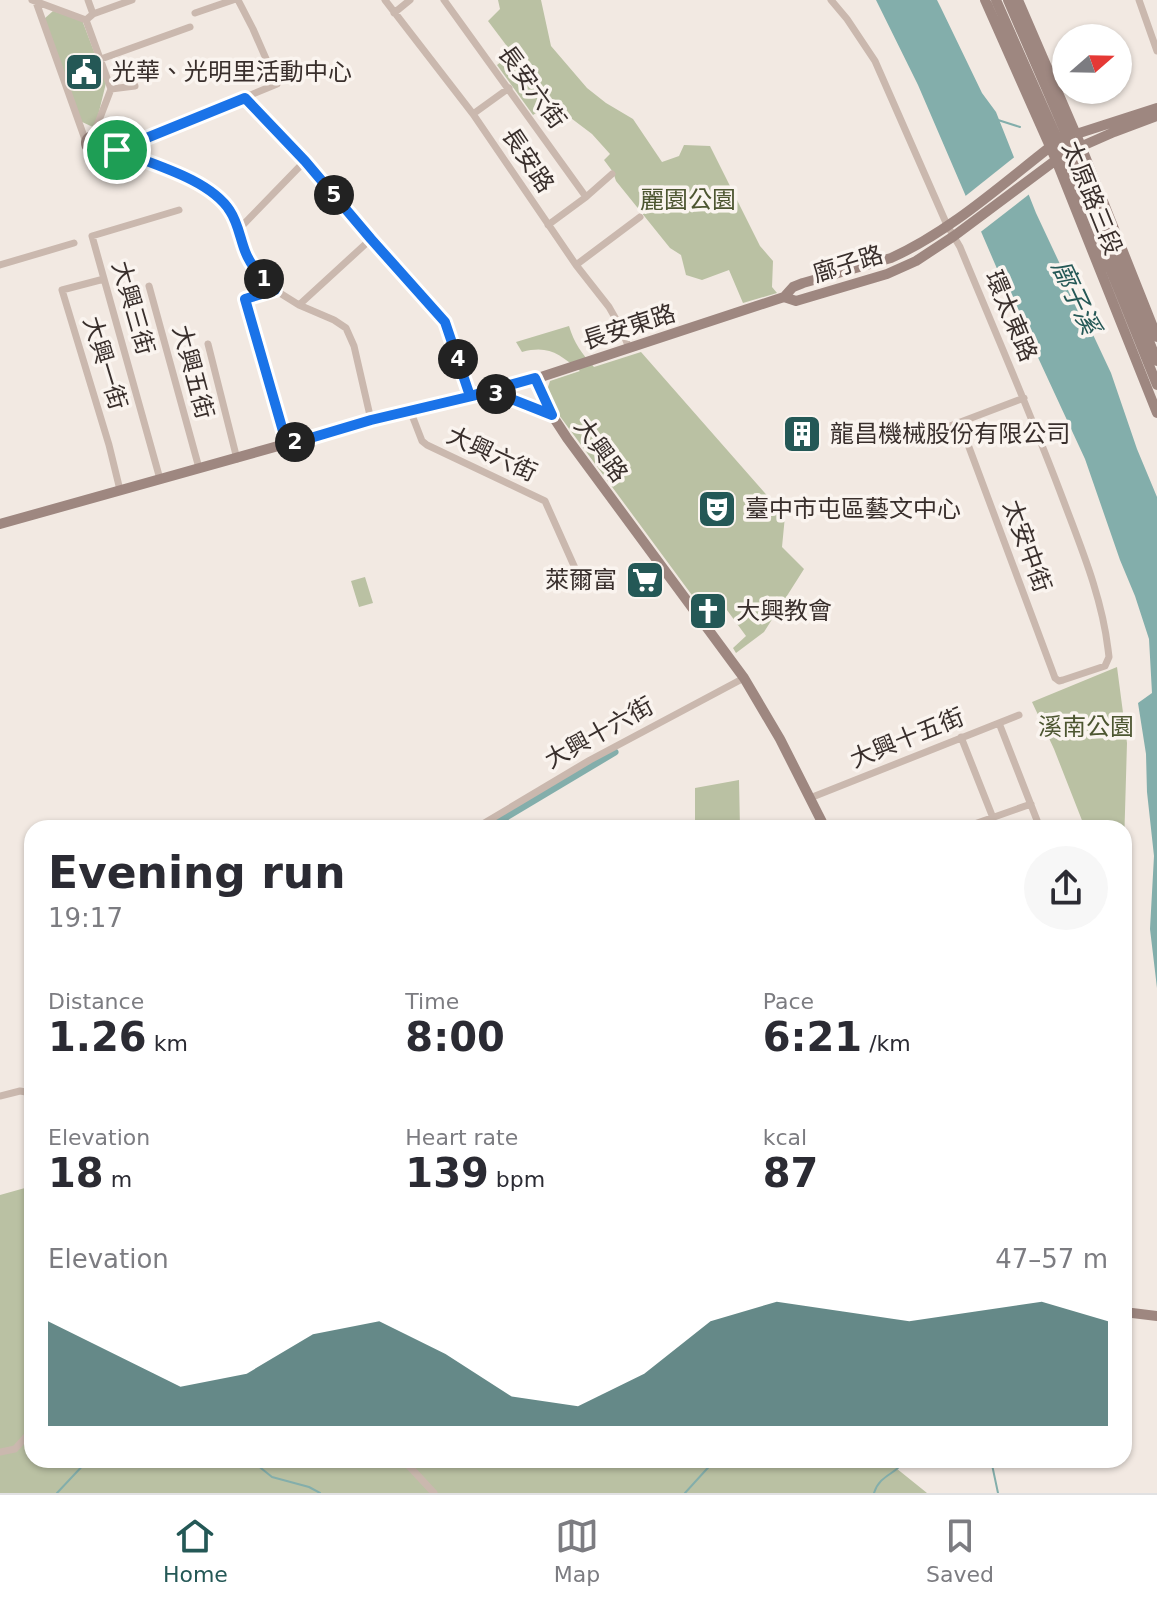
<!DOCTYPE html>
<html lang="en">
<head>
<meta charset="utf-8">
<style>
  body { margin:0; font-family:"DejaVu Sans","Noto Sans TC",sans-serif; background:#f7f7f7; color:#2b2b33; height:100vh; display:flex; flex-direction:column; font-size:30px; white-space:nowrap }
  * { box-sizing:border-box; margin:0 }
  p { font-size:26px; color:#7c7c81 }
  .icon { flex:none; width:44px; height:44px; fill:none; stroke:currentColor; stroke-width:2; stroke-linecap:round; stroke-linejoin:round }
  .map { position:relative; flex:1; overflow:hidden }
  .sheet { position:absolute; left:24px; top:820px; width:1108px; height:648px; display:flex; flex-direction:column; background:#fff; border-radius:24px; box-shadow:0 2px 6px #0004 }
  .sheet>* { flex:none }
  .needle { width:52px; rotate:70deg }
  .fabs { position:absolute; left:1052px; top:24px; display:grid; gap:16px }
  .fabs a { display:grid; place-items:center; width:80px; height:80px; border-radius:50%; background:#fff; box-shadow:0 2px 6px #0004; font-size:40px }
  .pin { position:absolute; display:grid; place-items:center; width:68px; height:68px; color:#fff; margin:-34px; border:4px solid #fff; border-radius:50%; box-shadow:0 2px 8px #0007 }
  .km { position:absolute; width:40px; height:40px; margin:-20px; border-radius:50%; background:#222; color:#fff; font-size:22px; line-height:40px; text-align:center }
  .round { display:grid; place-items:center; flex:none; width:84px; height:84px; border-radius:42px; background:#f7f7f7 }
  .headline { display:flex; align-items:center; justify-content:space-between; height:136px; padding:0 24px }
  h1 { font-size:44px; font-weight:600; line-height:60px }
  .figures { display:grid; grid-template-columns:repeat(3,1fr); gap:12px; height:136px; padding:8px 24px }
  .figures div { display:grid; align-content:center }
  .figures b { font-size:40px; font-weight:600 }
  .figures small { font-size:22px; font-weight:400 }
  .figures p { font-size:22px }
  .chart { height:224px; padding:16px 24px }
  .chart p { display:flex; justify-content:space-between }
  .chart svg { width:100%; height:144px; margin-top:8px; fill:#245856; opacity:.7 }
  .dock { display:flex; justify-content:space-around; align-items:center; height:112px; border-top:2px solid #e1e1e2; background:#fff; font-size:22px; color:#7c7c81 }
  .dock a { display:grid; justify-items:center; gap:4px }
  .dock .active { color:#245856 }
  .map>svg:first-child { display:block }
  .green { fill:#bac1a3 }
  .water { fill:#83aeab }
  .pier { fill:#f2e9e2 }
  .lines { fill:none; stroke-linecap:round; stroke-linejoin:round }
  .stream { stroke:#83aeab; stroke-width:2 }
  .canal { stroke:#83aeab; stroke-width:7 }
  .street { stroke:#cab8ae; stroke-width:7 }
  .secondary { stroke:#9e8780; stroke-width:10 }
  .route-casing { stroke:#fff; stroke-width:16 }
  .route { stroke:#1a73e8; stroke-width:10 }
  .labels { text-anchor:middle; dominant-baseline:central; stroke-width:7; stroke-linejoin:round; paint-order:stroke }
  .poi-label { font-size:24px; fill:#392f2c; stroke:#faf4ef; text-anchor:start }
  .street-label { font-size:24px; fill:#392f2c; stroke:#faf4ef }
  .park-label { font-size:24px; fill:#4d5631; stroke:#faf4ef }
  .water-label { font-size:26px; font-style:italic; fill:#245856; stroke:#faf4ef }
</style>
</head>
<body>
<div class="map">
<svg width="1157" height="1493" viewBox="0 0 1157 1493">
  <rect width="100%" height="100%" fill="#f2e9e2"/>
  <path class="green" d="M498 0H541L551 46 587 88 606 103 633 119 662 162 679 156 684 145 710 146 760 246 773 261 772 287 777 293 743 303 729 270 702 280 686 275 681 255 670 248 616 181 613 172 604 160 610 154 592 134 551 103 533 115 497 65 512 53 488 21 500 9Z
    M53 11 82 20 106 83 95 128 80 121 44 19Z
    M569 326C574 343 582 354 594 367L641 352 785 516 782 547 804 569 764 632 736 653 733 648 746 636 724 606 708 594 697 602 545 396 550 381 580 371C559 354 549 345 522 352L516 342Z
    M365 577 373 603 359 607 351 581Z
    M1117 667 1127 743 1124 846V828H1085L1054 749 1032 702Z
    M739 780 740 828H695V788Z
    M32 1186V1460H886L927 1493H0V1195Z"/>
  <path class="water" d="M876 0H937L941 8 982 93 996 112 1036 213 1111 373 1137 449 1157 497V988L1150 929 1154 856 1147 792 1146 754 1138 703 1152 693 1149 639 1135 596 1120 560 1085 459 998 271 918 85Z"/>
  <path class="pier" d="M1017 155 1032 192 978 234 963 198Z"/>
  <g class="lines">
    <path class="stream" d="M998 120 1020 127
      M251 1460 272 1477 309 1487 320 1493
      M991 1460 998 1493
      M57 1493 88 1460
      M685 1493 715 1460
      M874 1493C880 1474 896 1475 905 1460"/>
    <path class="canal" d="M488 828 615 752"/>
    <path class="street" d="M32 0 86 20 111 89 93 136
      M88 0 93 14
      M385 0 473 114 576 265 609 307 621 328 629 348
      M444 0 586 197
      M831 0 847 19 875 61 947 225 960 247C995 332 1032 416 1064 502 1082 550 1102 598 1108 649L1109 657 1105 666 1063 680 1059 681 1055 678 960 423
      M1139 0 1157 51
      M36 2 86 142
      M195 13 233 0
      M394 13 410 0
      M86 20 93 14 132 0
      M101 59 190 27
      M111 89 135 86
      M245 98 305 161 371 239 445 322 470 396
      M473 114 509 88
      M100 145 192 180 217 195 231 211 246 255 258 274 275 290 299 305 334 320 346 328 354 346 371 420
      M117 150 277 84 253 29 238 0
      M548 225 586 197 612 174
      M239 229 305 161
      M0 265 74 243
      M576 265 640 217
      M104 279 62 290 109 445 120 490
      M149 286 199 468
      M275 290 245 299 287 445
      M299 305 371 239
      M208 344 237 459
      M410 410 422 441 427 445 545 501 579 577
      M921 437 1024 398
      M160 479 92 236 179 210
      M999 723 1040 828
      M961 737 997 828
      M810 798 1019 715
      M476 828 590 760 744 678
      M963 828 1031 804
      M1124 1045 1128 1041
      M0 1096 20 1091 32 1093
      M0 1452 15 1449 32 1430
      M399 1460 409 1466 434 1493"/>
    <path class="secondary" d="M985 0 1056 160 1157 413
      M996 0 1064 154 1157 385
      M1008 0 1073 150 1157 361
      M1018 0 1081 146 1157 337
      M86 143a7 7 0 1 1 14 0a7 7 0 1 1-14 0Z
      M784 297 793 287 803 283 891 258C949 232 1000 186 1050 147L1067 137 1157 108
      M784 297 796 301 887 274 916 261 954 236 1064 154 1114 132 1157 116
      M535 378 552 415 567 438 744 678 780 739 825 828
      M491 391 541 377 784 297
      M0 524 371 420 485 393 501 395 552 415
      M1124 1312 1157 1316"/>
  </g>
  <g class="lines">
    <defs>
      <path id="route" d="M117 150C151 164 210 179 230 211 238 223 240 238 245 251 251 267 263 279 275 290L245 299 287 445 371 420 485 393 501 395 552 415 535 378 470 396 445 322 371 239 305 161 245 98 117 150"/>
    </defs>
    <use href="#route" class="route-casing"/>
    <use href="#route" class="route"/>
  </g>
  <defs>
    <symbol id="civic-square" viewBox="-11 -11 22 22"><rect x="-9" y="-9" width="18" height="18" rx="4" fill="#245856" stroke="#faf4ef"/><path d="M-.6-6.5H3V-4.5H.6V-3L4-1V1h2V6H-6V1h2V-1L-.6-3ZM-1.2 2.5V6h2.4V2.5Z" fill="#fff"/></symbol>
    <symbol id="building-square" viewBox="-11 -11 22 22"><rect x="-9" y="-9" width="18" height="18" rx="4" fill="#245856" stroke="#faf4ef"/><path d="M-4-6H4V6H1V3H-1V6H-4ZM-2.5-4.3h1.7v1.8h-1.7ZM.8-4.3h1.7v1.8H.8ZM-2.5-1h1.7V.8h-1.7ZM.8-1h1.7V.8H.8Z" fill="#fff"/></symbol>
    <symbol id="theatre-square" viewBox="-11 -11 22 22"><rect x="-9" y="-9" width="18" height="18" rx="4" fill="#245856" stroke="#faf4ef"/><path d="M-5-5.5Q0-4 5-5.5V0Q5 5 0 6Q-5 5-5 0ZM-3.3-2.5H-1v1.5H-3.3ZM1-2.5H3.3v1.5H1ZM-2.8 1Q0 5.5 2.8 1Z" fill="#fff"/></symbol>
    <symbol id="supermarket-square" viewBox="-11 -11 22 22"><rect x="-9" y="-9" width="18" height="18" rx="4" fill="#245856" stroke="#faf4ef"/><path d="M-6-5.5h2.5l.6 2H6L4.5 2H-2.5L-4.4-4H-6ZM-1.5 3.2a1.3 1.3 0 1 0 .1 0ZM3 3.2a1.3 1.3 0 1 0 .1 0Z" fill="#fff"/></symbol>
    <symbol id="church-square" viewBox="-11 -11 22 22"><rect x="-9" y="-9" width="18" height="18" rx="4" fill="#245856" stroke="#faf4ef"/><path d="M-1.2-6h2.4v3.5h3.3v2.4h-3.3V6h-2.4V-.1h-3.3v-2.4h3.3Z" fill="#fff"/></symbol>
  </defs>
  <g fill-rule="evenodd">
    <use href="#civic-square" x="62" y="50" width="44" height="44"/>
    <use href="#building-square" x="780" y="412" width="44" height="44"/>
    <use href="#theatre-square" x="695" y="487" width="44" height="44"/>
    <use href="#supermarket-square" x="623" y="558" width="44" height="44"/>
    <use href="#church-square" x="686" y="589" width="44" height="44"/>
  </g>
  <g class="labels">
    <g class="poi-label">
      <text x="112" y="72">光華、光明里活動中心</text>
      <text x="830" y="434">龍昌機械股份有限公司</text>
      <text x="745" y="509">臺中市屯區藝文中心</text>
      <text x="617" y="580" text-anchor="end">萊爾富</text>
      <text x="736" y="611">大興教會</text>
    </g>
    <g class="street-label">
      <text transform="translate(532 87) rotate(54)">長安六街</text>
      <text transform="translate(528 160) rotate(56)">長安路</text>
      <text transform="translate(1092 198) rotate(68)">太原路三段</text>
      <text transform="translate(848 264) rotate(-17)">廍子路</text>
      <text transform="translate(133 308) rotate(74)">大興三街</text>
      <text transform="translate(1011 316) rotate(67)">環太東路</text>
      <text transform="translate(629 327) rotate(-18)">長安東路</text>
      <text transform="translate(105 363) rotate(73)">大興一街</text>
      <text transform="translate(193 372) rotate(75)">大興五街</text>
      <text transform="translate(601 450) rotate(54)">大興路</text>
      <text transform="translate(492 454) rotate(25)">大興六街</text>
      <text transform="translate(1027 546) rotate(70)">太安中街</text>
      <text transform="translate(599 733) rotate(-29)">大興十六街</text>
      <text transform="translate(907 738) rotate(-22)">大興十五街</text>
    </g>
    <g class="park-label">
      <text x="688" y="200">麗園公園</text>
      <text x="1086" y="727">溪南公園</text>
    </g>
    <g class="water-label">
      <text transform="translate(1076 297) rotate(65)">廍子溪</text>
    </g>
  </g>
</svg>
<div class="fabs">
<a><svg class="needle" viewBox="-14 -14 28 28"><path d="M0-13l5 13h-10z" fill="#e53935"/><path d="M0 13l5-13h-10z" fill="#7c7c81"/></svg></a>
</div>
<div class="pin" style="left:117px;top:150px;background:#1e9e55"><svg class="icon" aria-label="arrive" viewBox="0 0 24 24"><path d="M6 21V4h12l-3 4 3 4H6"/></svg></div>
<b class="km" style="left:264px;top:279px">1</b>
<b class="km" style="left:295px;top:442px">2</b>
<b class="km" style="left:496px;top:394px">3</b>
<b class="km" style="left:458px;top:359px">4</b>
<b class="km" style="left:334px;top:195px">5</b>
<section class="sheet">
<div class="headline"><div><h1>Evening run</h1><p>19:17</p></div><a class="round"><svg class="icon" aria-label="share" viewBox="0 0 24 24"><path d="M12 15V3M7 8l5-5 5 5M5 13v7h14v-7"/></svg></a></div>
<div class="figures">
<div><p>Distance</p><b>1.26<small> km</small></b></div>
<div><p>Time</p><b>8:00</b></div>
<div><p>Pace</p><b>6:21<small> /km</small></b></div>
</div>
<div class="figures">
<div><p>Elevation</p><b>18<small> m</small></b></div>
<div><p>Heart rate</p><b>139<small> bpm</small></b></div>
<div><p>kcal</p><b>87</b></div>
</div>
<div class="chart"><p><span>Elevation</span>47–57 m</p>
<svg viewBox="0 0 160 44" preserveAspectRatio="none"><path d="M0 44V12L10 22L20 32L30 28L40 16L50 12L60 22L70 35L80 38L90 28L100 12L110 6L120 9L130 12L140 9L150 6L160 12V44z"/></svg>
</div>
</section>
</div>
<nav class="dock">
<a class="active"><svg class="icon" aria-label="home" viewBox="0 0 24 24"><path d="M3 11l9-7 9 7M6 9v11h12V9"/></svg>Home</a>
<a><svg class="icon" aria-label="map" viewBox="0 0 24 24"><path d="M3 6l6-2 6 2 6-2v14l-6 2-6-2-6 2zM9 4v14M15 6v14"/></svg>Map</a>
<a><svg class="icon" aria-label="saved" viewBox="0 0 24 24"><path d="M7 4h10v16l-5-4-5 4z"/></svg>Saved</a>
</nav>
</body>
</html>
